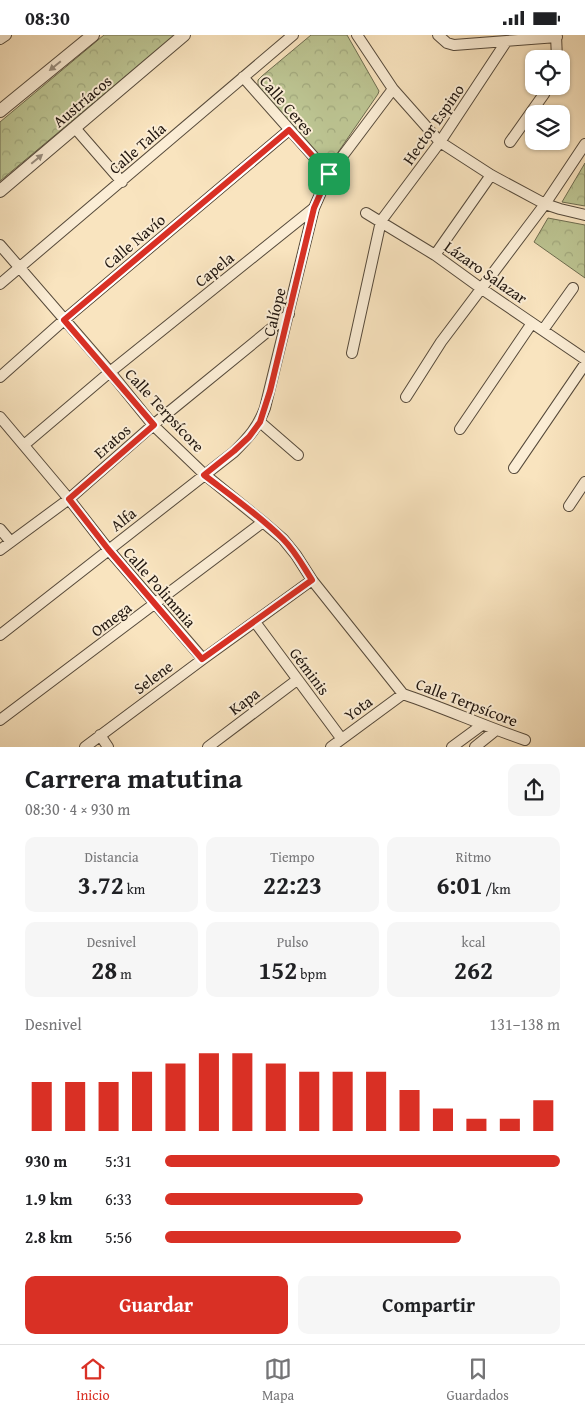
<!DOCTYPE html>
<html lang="es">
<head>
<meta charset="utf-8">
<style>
  body { margin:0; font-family:"Gentium Book Plus",serif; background:#f6f6f6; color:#202124; height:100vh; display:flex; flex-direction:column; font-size:19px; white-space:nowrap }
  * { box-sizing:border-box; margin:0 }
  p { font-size:16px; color:#757577 }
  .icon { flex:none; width:28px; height:28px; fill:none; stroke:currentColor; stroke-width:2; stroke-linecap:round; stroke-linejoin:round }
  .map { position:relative; height:712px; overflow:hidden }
  .details { display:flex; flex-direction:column; background:#fff; flex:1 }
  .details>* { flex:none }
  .fabs { position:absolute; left:525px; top:15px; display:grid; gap:10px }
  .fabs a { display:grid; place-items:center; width:45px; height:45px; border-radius:10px; background:#fff; box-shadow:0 1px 4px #0004; font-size:25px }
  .pin { position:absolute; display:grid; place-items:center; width:42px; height:42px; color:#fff; margin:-21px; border-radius:10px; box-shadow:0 2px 8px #0006 }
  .round { display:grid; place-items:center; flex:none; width:52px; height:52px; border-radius:10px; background:#f6f6f6 }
  .summary { display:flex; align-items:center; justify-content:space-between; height:85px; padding:0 25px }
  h1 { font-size:28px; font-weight:800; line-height:38px }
  .figures { display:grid; grid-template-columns:repeat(3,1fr); gap:8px; height:85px; padding:5px 25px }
  .figures div { display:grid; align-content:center; border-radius:10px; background:#f6f6f6; text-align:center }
  .figures b { font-size:25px; font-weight:800 }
  .figures small { font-size:14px; font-weight:400 }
  .figures p { font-size:14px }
  .chart { height:140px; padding:10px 25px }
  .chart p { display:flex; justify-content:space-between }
  .chart svg { width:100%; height:90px; margin-top:5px; stroke:#d93025; stroke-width:6 }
  .cta { display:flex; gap:10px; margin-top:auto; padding:10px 25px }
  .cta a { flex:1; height:58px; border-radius:10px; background:#d93025; color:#fff; font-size:20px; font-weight:800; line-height:58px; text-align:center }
  .cta a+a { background:#f6f6f6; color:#202124 }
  ul { padding:0 25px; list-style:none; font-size:16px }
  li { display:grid; grid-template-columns:80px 60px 1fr; align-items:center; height:38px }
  li i { height:12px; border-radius:6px; background:#d93025 }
  .status { display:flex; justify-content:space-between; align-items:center; height:35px; padding:0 25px; background:#fff; direction:ltr }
  .status svg { height:14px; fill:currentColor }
  .menu { display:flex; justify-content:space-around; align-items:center; height:70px; border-top:1px solid #e0e0e0; background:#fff; font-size:14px; color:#757577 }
  .menu a { display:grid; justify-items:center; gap:2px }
  .menu .active { color:#d93025 }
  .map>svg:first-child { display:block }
  .park { fill:url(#park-crowns); stroke:#6e6d50 }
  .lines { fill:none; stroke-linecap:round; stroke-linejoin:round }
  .minor-casing { stroke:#564a3b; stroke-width:12 }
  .tertiary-casing { stroke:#564a3b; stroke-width:14 }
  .minor { stroke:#fbedd5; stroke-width:10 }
  .tertiary { stroke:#fbedd5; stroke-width:12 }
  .oneway { fill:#988c7c }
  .route-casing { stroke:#fff; stroke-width:10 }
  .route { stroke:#d93025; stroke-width:6 }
  .labels { text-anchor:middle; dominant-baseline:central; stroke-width:4; stroke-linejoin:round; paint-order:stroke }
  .street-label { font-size:16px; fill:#20160f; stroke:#fbedd5 }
</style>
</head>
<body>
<div class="status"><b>08:30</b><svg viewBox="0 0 49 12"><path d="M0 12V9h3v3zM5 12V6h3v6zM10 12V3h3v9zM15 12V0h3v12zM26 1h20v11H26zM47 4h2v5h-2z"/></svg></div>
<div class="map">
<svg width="585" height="712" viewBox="0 0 585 712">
  <defs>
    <pattern id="park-crowns" width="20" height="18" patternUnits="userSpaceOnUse" patternTransform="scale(1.25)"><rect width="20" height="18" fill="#bcc492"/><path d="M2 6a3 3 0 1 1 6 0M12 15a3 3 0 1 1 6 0" fill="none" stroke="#a1a87d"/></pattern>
  </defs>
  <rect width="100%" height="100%" fill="#f9e4bf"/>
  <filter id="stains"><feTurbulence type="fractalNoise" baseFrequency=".004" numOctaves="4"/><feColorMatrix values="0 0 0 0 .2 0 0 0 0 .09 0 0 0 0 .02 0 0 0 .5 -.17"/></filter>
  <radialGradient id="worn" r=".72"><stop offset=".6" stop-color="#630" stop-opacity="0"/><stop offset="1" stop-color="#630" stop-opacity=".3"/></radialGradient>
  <path class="park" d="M104 0H175L0 146V87Z
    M311 0H347L379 56 378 59 332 126 329 129 324 128 258 51V45L262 41Z
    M585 128V171L562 167Z
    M548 183 585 190V243L534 207Z"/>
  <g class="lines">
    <defs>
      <path id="minor" d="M357 0 393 54 440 107 491 140 545 169 560 174 585 180
        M438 0 447 8 454 10 557 2
        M556 0 557 24
        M0 4 6 0
        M243 42 329 139
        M75 93 122 147
        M510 107 544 59 548 51
        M366 178 435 220 482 254 585 324
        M0 210 110 337 153 390 204 439 263 487 283 504 296 520 312 545 403 659C444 673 484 691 525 705
        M435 220 491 140
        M0 249 293 0
        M543 295 573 253
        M352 318 381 186 440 107 506 7
        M0 342 64 285 289 95
        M406 362 441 307 545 169 585 109
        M0 382 69 464 108 514 203 624
        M260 387 298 420
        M460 394 532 288
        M24 410 110 337 314 173 329 139 393 54
        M514 433 585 329
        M569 471 585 447
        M0 494 11 507
        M0 515 69 464 153 390 289 279
        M255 587 341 703
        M0 600 234 417C249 402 258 392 265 373L314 173
        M0 685 263 487
        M100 700 108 712
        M85 712 203 624 312 545
        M208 712 297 645
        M331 712 403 659
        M452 712 482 690
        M475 712 496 695"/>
      <path id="tertiary" d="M0 76 93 0
        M0 156 184 0"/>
    </defs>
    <use href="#minor" class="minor-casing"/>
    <use href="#tertiary" class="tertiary-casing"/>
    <use href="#minor" class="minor"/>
    <use href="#tertiary" class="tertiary"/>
  </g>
  <defs><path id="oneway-solid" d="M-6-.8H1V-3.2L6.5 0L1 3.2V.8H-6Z" transform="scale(1.25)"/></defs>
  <g class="oneway">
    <use href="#oneway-solid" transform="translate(55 31) rotate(141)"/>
    <use href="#oneway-solid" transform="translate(37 124) rotate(-40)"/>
  </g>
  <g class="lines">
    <defs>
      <path id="route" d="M289 95 329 139 314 173 270 356 260 387 249 402 234 416 204 440C230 460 259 480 283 504 295 516 303 531 312 545L202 624 108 514 69 464 154 390 64 285Z"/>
    </defs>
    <use href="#route" class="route-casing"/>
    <use href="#route" class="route"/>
  </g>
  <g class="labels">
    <g class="street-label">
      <text transform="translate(82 66) rotate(-40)">Austríacos</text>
      <text transform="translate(287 70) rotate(49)">Calle Ceres</text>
      <text transform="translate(433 89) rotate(-55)">Hector Espino</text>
      <text transform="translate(137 113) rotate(-41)">Calle Talía</text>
      <text transform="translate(134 206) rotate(-40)">Calle Navío</text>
      <text transform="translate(214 234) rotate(-39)">Capela</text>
      <text transform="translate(486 237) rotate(35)">Lázaro Salazar</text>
      <text transform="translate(274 277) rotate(-76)">Calíope</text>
      <text transform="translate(165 375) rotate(47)">Calle Terpsícore</text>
      <text transform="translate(112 406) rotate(-41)">Eratos</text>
      <text transform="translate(123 484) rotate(-38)">Alfa</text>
      <text transform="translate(160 552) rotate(49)">Calle Polimmia</text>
      <text transform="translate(111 584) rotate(-37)">Omega</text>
      <text transform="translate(310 636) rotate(53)">Géminis</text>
      <text transform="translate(153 642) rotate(-37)">Selene</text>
      <text transform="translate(244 666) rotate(-37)">Kapa</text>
      <text transform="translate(467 667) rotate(21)">Calle Terpsícore</text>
      <text transform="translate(358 673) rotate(-36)">Yota</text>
    </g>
  </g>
  <rect width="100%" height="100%" filter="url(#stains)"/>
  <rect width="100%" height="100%" fill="url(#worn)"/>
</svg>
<div class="fabs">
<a><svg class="icon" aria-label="locate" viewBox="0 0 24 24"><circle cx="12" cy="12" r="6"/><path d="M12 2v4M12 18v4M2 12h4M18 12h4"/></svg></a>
<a><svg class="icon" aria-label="layers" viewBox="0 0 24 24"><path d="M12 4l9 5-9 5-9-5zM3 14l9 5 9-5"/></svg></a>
</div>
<div class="pin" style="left:329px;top:139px;background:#1e9e55"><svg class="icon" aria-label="arrive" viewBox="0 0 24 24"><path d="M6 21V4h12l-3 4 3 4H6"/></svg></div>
</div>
<section class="details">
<div class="summary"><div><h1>Carrera matutina</h1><p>08:30 · 4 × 930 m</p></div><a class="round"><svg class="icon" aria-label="share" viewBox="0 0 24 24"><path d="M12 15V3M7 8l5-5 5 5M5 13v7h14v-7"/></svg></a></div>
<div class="figures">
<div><p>Distancia</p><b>3.72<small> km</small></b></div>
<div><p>Tiempo</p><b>22:23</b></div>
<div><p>Ritmo</p><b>6:01<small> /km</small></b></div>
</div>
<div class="figures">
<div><p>Desnivel</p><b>28<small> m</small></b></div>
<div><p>Pulso</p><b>152<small> bpm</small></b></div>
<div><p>kcal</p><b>262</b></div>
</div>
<div class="chart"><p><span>Desnivel</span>131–138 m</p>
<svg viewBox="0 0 160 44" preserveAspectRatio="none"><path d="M5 44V20M15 44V20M25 44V20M35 44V15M45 44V11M55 44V6M65 44V6M75 44V11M85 44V15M95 44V15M105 44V15M115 44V24M125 44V33M135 44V38M145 44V38M155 44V29"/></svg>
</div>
<ul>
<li><b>930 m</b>5:31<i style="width:100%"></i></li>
<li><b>1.9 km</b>6:33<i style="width:50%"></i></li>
<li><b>2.8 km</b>5:56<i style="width:75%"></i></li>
</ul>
<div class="cta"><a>Guardar</a><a>Compartir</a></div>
</section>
<nav class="menu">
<a class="active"><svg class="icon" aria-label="home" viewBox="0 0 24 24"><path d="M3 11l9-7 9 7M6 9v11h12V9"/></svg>Inicio</a>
<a><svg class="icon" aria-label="map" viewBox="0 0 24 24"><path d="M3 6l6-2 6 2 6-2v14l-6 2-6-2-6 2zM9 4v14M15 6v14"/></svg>Mapa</a>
<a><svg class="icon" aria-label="saved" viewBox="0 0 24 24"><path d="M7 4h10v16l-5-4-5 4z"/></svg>Guardados</a>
</nav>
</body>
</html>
